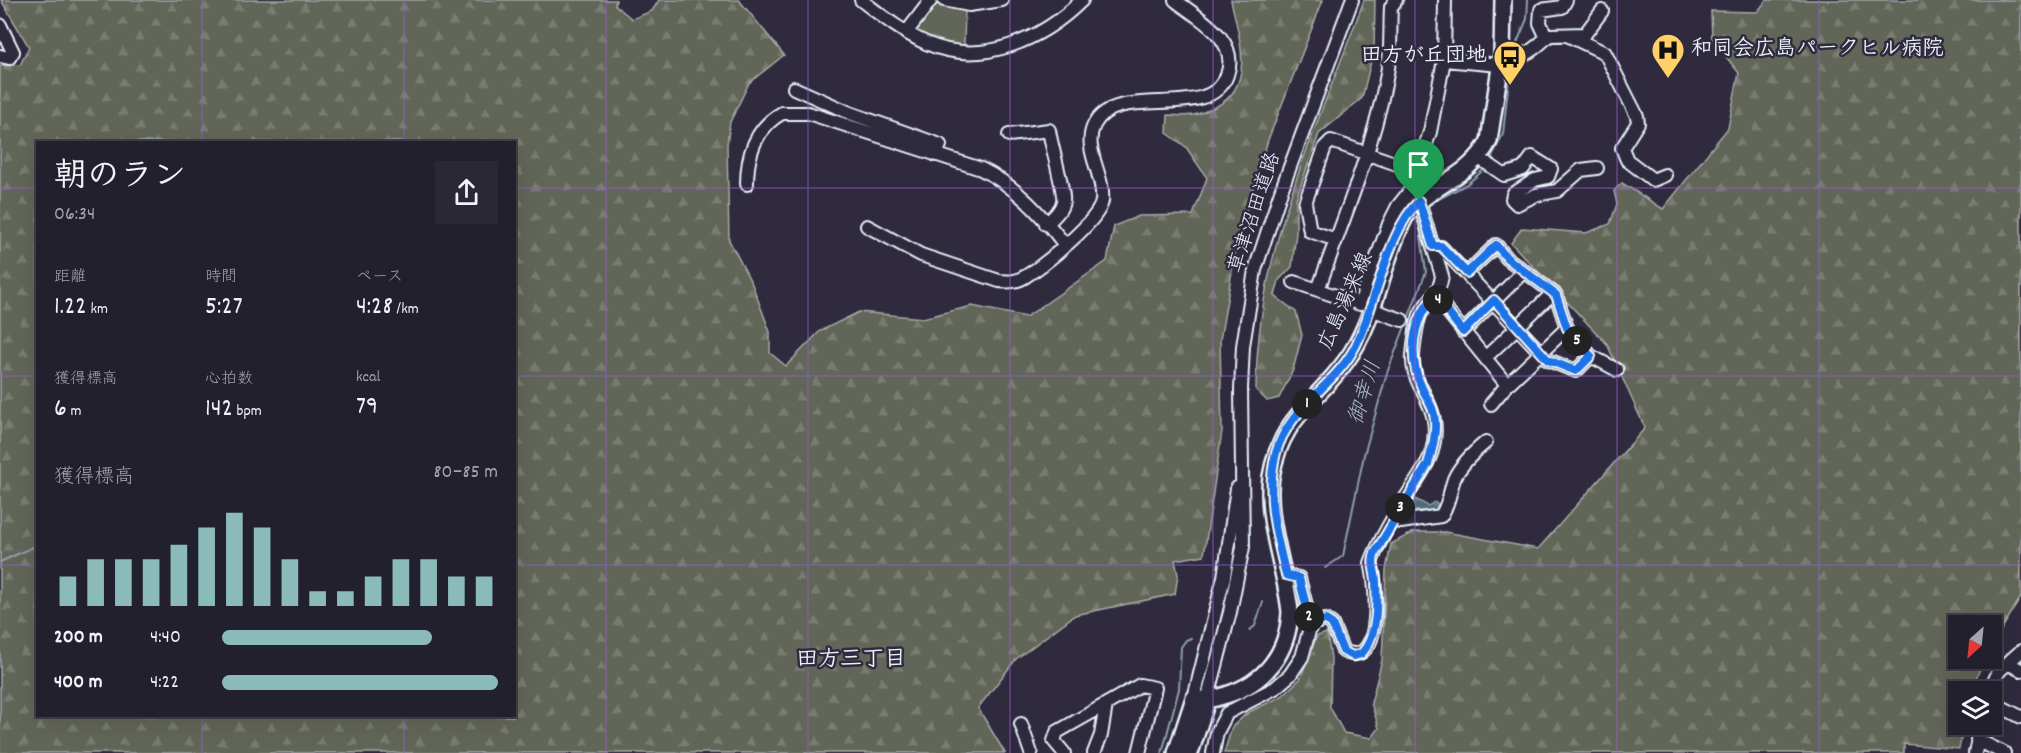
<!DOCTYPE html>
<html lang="ja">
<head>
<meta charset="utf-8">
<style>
  body { margin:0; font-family:Dekko,"Klee One",sans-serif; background:#2b2836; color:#f1f3f6; height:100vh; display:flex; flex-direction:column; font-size:22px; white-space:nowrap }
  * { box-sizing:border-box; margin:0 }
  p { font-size:20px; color:#a3a3aa }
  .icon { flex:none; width:33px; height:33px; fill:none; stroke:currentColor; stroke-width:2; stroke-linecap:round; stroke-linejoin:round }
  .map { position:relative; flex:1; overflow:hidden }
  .side { position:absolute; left:36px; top:141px; width:480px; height:576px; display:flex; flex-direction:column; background:#23202e; border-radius:0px; box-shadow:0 6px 24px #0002,0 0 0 2px #403e4a }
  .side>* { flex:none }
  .needle { width:39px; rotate:207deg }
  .controls { position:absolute; left:1948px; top:615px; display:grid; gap:12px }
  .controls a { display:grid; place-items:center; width:54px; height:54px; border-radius:0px; background:#23202e; box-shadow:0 6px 24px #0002,0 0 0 2px #403e4a; font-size:30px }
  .pin { position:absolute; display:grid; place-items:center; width:51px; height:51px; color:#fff; margin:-62px -26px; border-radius:50% 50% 50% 0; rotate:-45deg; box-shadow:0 0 6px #0007 }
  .pin .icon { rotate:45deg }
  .km { position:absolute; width:30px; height:30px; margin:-15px; border-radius:50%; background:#222; color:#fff; font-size:16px; line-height:30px; text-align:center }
  .round { display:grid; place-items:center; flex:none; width:63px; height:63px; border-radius:0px; background:#2b2836 }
  .head { display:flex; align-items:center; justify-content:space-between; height:102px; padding:0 18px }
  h1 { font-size:33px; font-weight:600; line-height:45px }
  .stats { display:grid; grid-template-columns:repeat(3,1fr); gap:9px; height:102px; padding:6px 18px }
  .stats div { display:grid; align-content:center }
  .stats b { font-size:26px; font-weight:600 }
  .stats small { font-size:16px; font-weight:400 }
  .stats p { font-size:16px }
  .chart { height:168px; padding:12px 18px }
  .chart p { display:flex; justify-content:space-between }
  .chart svg { width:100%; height:108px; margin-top:6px; stroke:#8bbbb9; stroke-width:6 }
  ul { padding:0 18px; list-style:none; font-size:20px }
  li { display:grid; grid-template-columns:96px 72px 1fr; align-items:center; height:45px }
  li i { height:15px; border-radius:8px; background:#8bbbb9 }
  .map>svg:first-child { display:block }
  .green { fill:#626658; stroke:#a5aca8; stroke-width:1.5 }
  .forest { fill:url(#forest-firs); stroke:#a5aca8; stroke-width:1.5; fill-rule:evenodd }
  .water { fill:url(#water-waves); stroke:#8d9fac; stroke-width:1.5 }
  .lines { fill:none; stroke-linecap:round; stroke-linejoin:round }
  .stream { stroke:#8d9fac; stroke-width:2 }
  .minor-casing { stroke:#e8f1f8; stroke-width:16 }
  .major-casing { stroke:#e8f1f8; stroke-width:20 }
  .minor { stroke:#2f2a3d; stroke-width:12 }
  .major { stroke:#2f2a3d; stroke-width:15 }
  .route-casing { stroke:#fff; stroke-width:12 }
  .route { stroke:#1a73e8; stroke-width:8 }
  .grid { fill:none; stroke:#965dcd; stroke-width:1.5; stroke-opacity:0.55 }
  .labels { text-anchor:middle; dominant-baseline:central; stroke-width:5; stroke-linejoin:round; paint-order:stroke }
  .poi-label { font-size:21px; font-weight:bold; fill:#e8f1f8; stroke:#2f2a3d; text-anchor:start }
  .street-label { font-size:21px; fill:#e8f1f8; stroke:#2f2a3d }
  .water-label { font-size:22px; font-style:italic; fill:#acbbc6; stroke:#2f2a3d }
  .neighbourhood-label { font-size:22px; font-weight:bold; fill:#e8f1f8; stroke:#2f2a3d }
</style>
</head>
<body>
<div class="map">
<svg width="2021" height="753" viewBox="0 0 2021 753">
  <defs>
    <pattern id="forest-firs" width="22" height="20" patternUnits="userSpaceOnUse" patternTransform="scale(1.5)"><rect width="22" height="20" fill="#626658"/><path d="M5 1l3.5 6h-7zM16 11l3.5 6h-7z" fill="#787c71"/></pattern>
    <pattern id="water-waves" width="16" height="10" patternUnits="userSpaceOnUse" patternTransform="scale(1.5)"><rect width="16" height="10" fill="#51697a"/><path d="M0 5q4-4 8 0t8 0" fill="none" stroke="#6a7f8e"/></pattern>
  </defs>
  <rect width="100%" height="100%" fill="#2f2a3d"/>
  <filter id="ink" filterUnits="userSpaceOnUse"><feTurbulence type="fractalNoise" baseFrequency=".0167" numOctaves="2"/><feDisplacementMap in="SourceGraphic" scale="12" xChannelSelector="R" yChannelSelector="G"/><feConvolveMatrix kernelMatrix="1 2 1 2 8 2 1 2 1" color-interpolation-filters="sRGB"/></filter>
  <g filter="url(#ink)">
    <path class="green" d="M938 3 965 9 964 45 947 43 916 32 915 27 932 4Z"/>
    <path class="forest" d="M1 0H616L615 5 632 19 652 11 659 0H739L784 55 749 83 730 122 727 145 729 240 752 284 770 332V353L786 366 820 331 859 312 923 318 972 306 1026 317 1107 261 1114 226 1139 216 1193 215 1207 178 1186 147 1167 133 1168 115C1191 117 1197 116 1217 106 1257 85 1238 34 1231 0H1323L1268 140 1238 237 1220 340 1222 431 1204 555 1175 560 1178 575 1175 594 1075 615 1016 659 978 708 1005 753H0V66L20 65 29 47ZM514 142V716H38V142Z
      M1364 0H1375L1374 49 1362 98 1319 134 1296 199V233L1292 267 1279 280 1275 296 1296 312 1302 335 1293 370 1279 398 1267 401 1256 390C1256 250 1317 129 1364 0Z
      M1767 0H2021V597L1992 645V626H1959V658L1984 659 1971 691 1959 692V724L1964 725 1959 749 1904 744V753H1224L1232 727 1247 713 1282 696 1300 679 1317 636 1327 633 1331 658 1330 707 1344 733 1372 738 1379 728 1371 703 1382 660 1386 570 1391 544 1414 532H1445L1538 549 1645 428 1607 344 1511 243 1522 228 1586 233 1610 224 1617 204 1614 191 1622 183 1663 209 1728 128 1739 73 1712 39 1711 11 1757 12Z"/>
    <path class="water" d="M1415 499 1428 506 1434 502 1438 504 1435 510 1412 511V515L1404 516 1408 506Z"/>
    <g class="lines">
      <path class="stream" d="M1513 52 1527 19 1528 0
        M1491 159 1503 134 1511 60
        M1435 201 1467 184 1487 167
        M0 562 33 547
        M1325 568 1343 556 1364 455 1387 373 1426 272 1419 222
        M1250 630 1255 626 1263 602
        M1162 753 1179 689 1181 647 1186 640 1191 638"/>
      <defs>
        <path id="minor" d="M861 0C882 16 902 32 926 43 982 68 1043 39 1082 0
          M944 0 969 5 1002 0
          M0 25 13 52 9 58 0 56
          M906 33 931 0
          M1567 35 1605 53 1637 116 1638 123 1622 148 1627 160 1653 180 1665 175
          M1547 38 1540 23 1541 10 1562 7 1566 0
          M1502 54C1529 59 1532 49 1550 35L1585 34 1602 11
          M1444 60 1500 65
          M794 88 850 113 940 145 936 155
          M1009 135 1049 130C1051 145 1065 193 1063 201 1062 210 1053 218 1046 224
          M1479 158 1504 175 1523 169 1532 157 1551 169 1548 177 1535 180 1513 194 1512 199 1517 204 1536 195 1557 191 1581 170 1597 168
          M747 184C747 155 755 128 782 113H808L981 169C1016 186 1041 214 1065 245
          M867 226 921 255 999 281C1009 282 1017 282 1026 276 1044 265 1099 221 1102 201 1105 175 1082 149 1094 125 1116 81 1210 124 1227 75 1240 39 1199 19 1175 0
          M1336 240 1310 231 1305 203 1325 147 1331 141 1417 171
          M1433 246 1441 247 1548 360 1576 371 1591 356
          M1467 273 1496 245 1507 258 1556 295 1567 328 1591 356 1617 370
          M1294 282 1360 304 1389 224 1398 206 1410 191 1430 132 1444 60 1445 0
          M1318 290C1344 215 1377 141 1389 62 1391 44 1390 25 1391 7L1396 0
          M1435 296 1507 385
          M1379 312 1402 320
          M1463 332 1523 272
          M1485 358 1553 293
          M1491 404 1507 385 1567 328
          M1393 519 1401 522 1441 516C1450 502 1449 493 1454 479 1460 465 1474 452 1486 442
          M1311 624 1326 620 1332 624 1343 651C1384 671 1377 585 1371 563 1380 538 1396 513 1410 491 1418 478 1428 466 1432 451 1445 403 1410 390 1413 355 1414 343 1416 326 1420 315 1427 299 1440 294 1442 276L1419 201
          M2007 663 2021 670
          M1989 692 1999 671 2021 651
          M1194 698 1224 577 1237 488
          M1207 701 1230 612 1243 547 1241 389 1243 346 1255 270 1281 191 1352 0
          M1992 702 2021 717
          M1021 724 1031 753
          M1977 740 2004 753
          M1064 753 1054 741 1057 732 1140 685 1155 688 1139 753
          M1094 753 1101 735 1106 705
          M1213 753 1217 732 1227 713 1275 688 1290 675 1302 657 1311 624 1299 578 1286 575
          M1975 753 1981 724"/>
        <path id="major" d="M1176 753 1194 698C1207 701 1214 699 1226 695 1265 683 1288 653 1290 612 1286 570 1265 519 1271 477 1281 417 1314 405 1346 361 1377 319 1381 262 1405 217 1429 184 1469 179 1489 141L1502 54 1503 0
          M1190 753 1207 701"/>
      </defs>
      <use href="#minor" class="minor-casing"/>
      <use href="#major" class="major-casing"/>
      <use href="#minor" class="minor"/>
      <use href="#major" class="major"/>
    </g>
  </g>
  <g class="lines" filter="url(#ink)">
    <defs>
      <path id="route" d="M1419 201 1433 246H1441L1467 273 1496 245 1507 258 1556 295 1567 328 1591 356 1576 371 1548 360 1494 300 1463 332 1435 296C1411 320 1408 358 1422 388 1427 399 1435 409 1435 422 1436 436 1432 451 1428 464L1375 553C1371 564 1375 569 1376 581 1377 604 1378 637 1361 654L1353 656 1343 651 1332 624 1326 620 1311 624 1299 578 1286 575C1276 534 1265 495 1276 453 1288 408 1335 386 1355 347 1376 306 1387 231 1419 201Z"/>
    </defs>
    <use href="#route" class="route-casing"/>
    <use href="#route" class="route"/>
  </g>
  <path class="grid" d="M202 0V142M404 0V142M606 0V753M808 0V753M1010 0V753M1213 0V753M1415 0V753M1617 0V753M1819 0V753M0 188H38M514 188H2021M0 376H38M514 376H2021M0 565H38M514 565H2021M202 716V753M404 716V753"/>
  <defs>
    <symbol id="hospital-pin" viewBox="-11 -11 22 30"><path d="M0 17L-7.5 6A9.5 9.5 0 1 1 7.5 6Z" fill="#ffd166" stroke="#2f2a3d"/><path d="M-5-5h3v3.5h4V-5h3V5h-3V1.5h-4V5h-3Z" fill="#111"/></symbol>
    <symbol id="bus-pin" viewBox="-11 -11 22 30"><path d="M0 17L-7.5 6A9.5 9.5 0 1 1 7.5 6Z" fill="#ffd166" stroke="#2f2a3d"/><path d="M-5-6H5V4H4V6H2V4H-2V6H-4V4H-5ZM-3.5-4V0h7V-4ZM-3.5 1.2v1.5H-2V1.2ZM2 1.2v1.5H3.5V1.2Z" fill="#111"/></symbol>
  </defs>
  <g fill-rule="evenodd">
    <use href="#hospital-pin" x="1649" y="31" width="38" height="52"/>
    <use href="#bus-pin" x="1491" y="38" width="38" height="52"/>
  </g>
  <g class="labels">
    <g class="poi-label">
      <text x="1691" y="50">和同会広島パークヒル病院</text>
      <text x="1487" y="57" text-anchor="end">田方が丘団地</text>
    </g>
    <g class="street-label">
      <text transform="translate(1256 213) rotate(-72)">草津沼田道路</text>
      <text transform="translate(1347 302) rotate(-66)">広島湯来線</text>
    </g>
    <g class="water-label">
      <text transform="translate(1366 393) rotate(-73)">御幸川</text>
    </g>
    <g class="neighbourhood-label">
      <text x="851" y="660">田方三丁目</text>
    </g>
  </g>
</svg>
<div class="controls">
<a><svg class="needle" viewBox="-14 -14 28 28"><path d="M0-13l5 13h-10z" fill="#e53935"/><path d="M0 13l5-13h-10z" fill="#a3a3aa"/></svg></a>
<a><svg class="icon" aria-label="layers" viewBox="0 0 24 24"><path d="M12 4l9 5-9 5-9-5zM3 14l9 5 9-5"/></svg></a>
</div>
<div class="pin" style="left:1419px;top:201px;background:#1e9e55"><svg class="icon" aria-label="arrive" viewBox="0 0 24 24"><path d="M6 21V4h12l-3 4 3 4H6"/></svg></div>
<b class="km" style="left:1307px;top:404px">1</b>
<b class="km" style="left:1309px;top:617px">2</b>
<b class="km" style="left:1400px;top:508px">3</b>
<b class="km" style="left:1438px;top:300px">4</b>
<b class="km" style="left:1577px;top:341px">5</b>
<section class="side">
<div class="head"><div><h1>朝のラン</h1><p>06:34</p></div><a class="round"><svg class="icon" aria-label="share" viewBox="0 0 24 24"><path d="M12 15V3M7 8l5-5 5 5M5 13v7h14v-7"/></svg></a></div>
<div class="stats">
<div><p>距離</p><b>1.22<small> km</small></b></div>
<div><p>時間</p><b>5:27</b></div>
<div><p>ペース</p><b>4:28<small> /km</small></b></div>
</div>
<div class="stats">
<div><p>獲得標高</p><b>6<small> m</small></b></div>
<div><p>心拍数</p><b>142<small> bpm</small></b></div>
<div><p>kcal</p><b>79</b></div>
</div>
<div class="chart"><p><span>獲得標高</span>80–85 m</p>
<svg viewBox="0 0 160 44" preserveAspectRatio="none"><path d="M5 44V32M15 44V25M25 44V25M35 44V25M45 44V19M55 44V12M65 44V6M75 44V12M85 44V25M95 44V38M105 44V38M115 44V32M125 44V25M135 44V25M145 44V32M155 44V32"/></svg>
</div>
<ul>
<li><b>200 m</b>4:40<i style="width:76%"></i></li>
<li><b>400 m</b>4:22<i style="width:100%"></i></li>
</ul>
</section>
</div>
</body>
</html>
